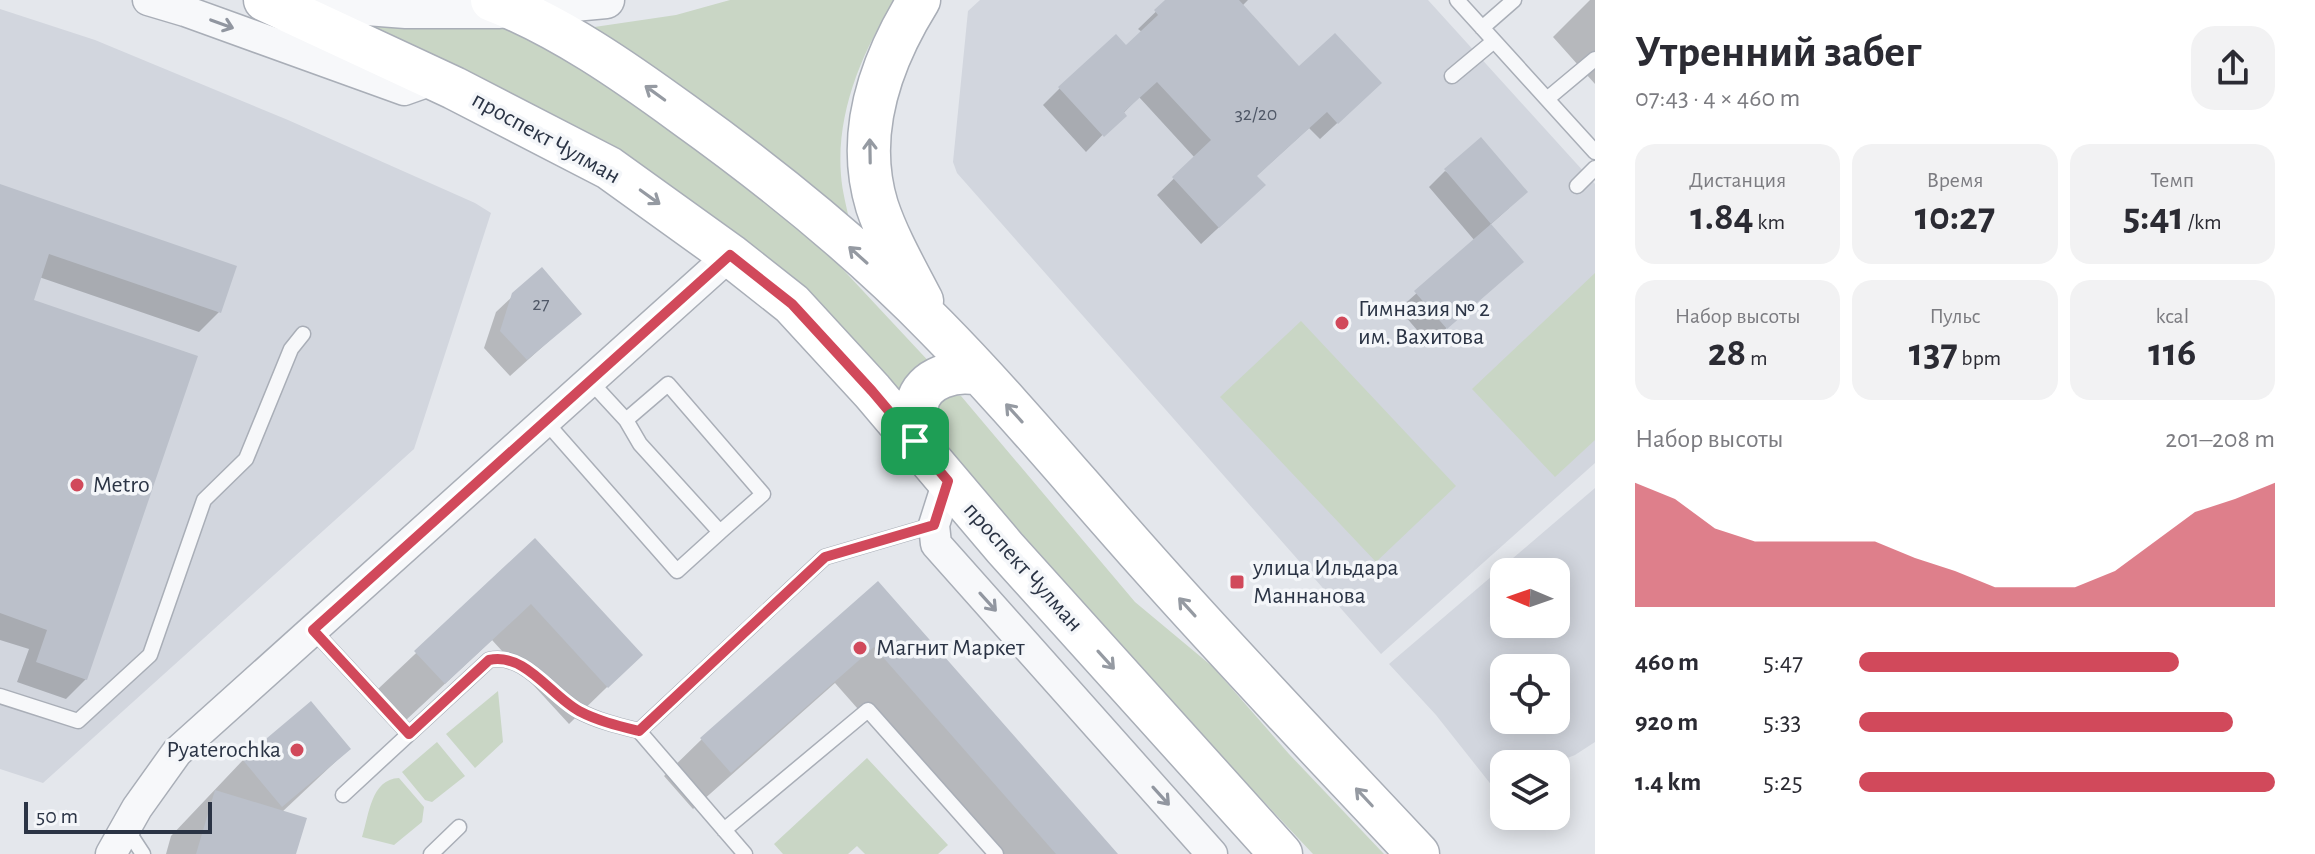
<!DOCTYPE html>
<html lang="ru">
<head>
<meta charset="utf-8">
<style>
  body { margin:0; font-family:"Alegreya Sans",sans-serif; background:#f2f2f3; color:#2b2b33; height:100vh; display:flex; flex-direction:column; font-size:30px; white-space:nowrap }
  * { box-sizing:border-box; margin:0 }
  p { font-size:26px; color:#7c7c81 }
  .icon { flex:none; width:44px; height:44px; fill:none; stroke:currentColor; stroke-width:2; stroke-linecap:round; stroke-linejoin:round }
  .map { position:relative; flex:1; overflow:hidden }
  .panel { display:flex; flex-direction:column; background:#fff; width:720px }
  .panel>* { flex:none }
  .needle { width:52px; rotate:272deg }
  .tools { position:absolute; left:1490px; top:558px; display:grid; gap:16px }
  .tools a { display:grid; place-items:center; width:80px; height:80px; border-radius:16px; background:#fff; box-shadow:0 4px 20px #0003; font-size:40px }
  .scale { position:absolute; left:24px; bottom:20px; width:188px; box-sizing:border-box; padding-left:8px; border:4px solid #2b3445; border-top:0; font-size:22px; line-height:28px; white-space:nowrap; color:#2b3445; -webkit-text-stroke:6px #f4f6f9; paint-order:stroke }
  .pin { position:absolute; display:grid; place-items:center; width:68px; height:68px; color:#fff; margin:-34px; border-radius:16px; box-shadow:0 4px 12px #0006 }
  .round { display:grid; place-items:center; flex:none; width:84px; height:84px; border-radius:24px; background:#f2f2f3 }
  .overview { display:flex; align-items:center; justify-content:space-between; height:136px; padding:0 40px }
  h1 { font-size:44px; font-weight:600; line-height:60px }
  .metrics { display:grid; grid-template-columns:repeat(3,1fr); gap:12px; height:136px; padding:8px 40px }
  .metrics div { display:grid; align-content:center; border-radius:20px; background:#f2f2f3; text-align:center }
  .metrics b { font-size:40px; font-weight:600 }
  .metrics small { font-size:22px; font-weight:400 }
  .metrics p { font-size:22px }
  .chart { height:224px; padding:16px 40px }
  .chart p { display:flex; justify-content:space-between }
  .chart svg { width:100%; height:144px; margin-top:8px; fill:#d1495b; opacity:.7 }
  ul { padding:0 40px; list-style:none; font-size:26px }
  li { display:grid; grid-template-columns:128px 96px 1fr; align-items:center; height:60px }
  li i { height:20px; border-radius:10px; background:#d1495b }
  main { display:flex; flex:1; min-height:0 }
  .map>svg:first-child { display:block }
  .built { fill:#d2d6de; fill-rule:evenodd }
  .green { fill:#c9d6c5 }
  .shadow { fill:#0003 }
  .building { fill:#bbc0ca }
  .lines { fill:none; stroke-linecap:round; stroke-linejoin:round }
  .service-casing { stroke:#a9aeb7; stroke-width:17 }
  .minor-casing { stroke:#a9aeb7; stroke-width:33 }
  .tertiary-casing { stroke:#a9aeb7; stroke-width:39 }
  .secondary-casing { stroke:#a9aeb7; stroke-width:45 }
  .service { stroke:#f7f8fa; stroke-width:14 }
  .minor { stroke:#f7f8fa; stroke-width:30 }
  .tertiary { stroke:#f7f8fa; stroke-width:36 }
  .secondary { stroke:#fff; stroke-width:42 }
  .oneway { stroke:#9196a0 }
  .oneway2 { stroke:#959aa2 }
  .route-casing { stroke:#fff; stroke-width:16 }
  .route { stroke:#d1495b; stroke-width:10 }
  .poi-dot { fill:#d1495b; stroke:#f4f6f9; stroke-width:3 }
  .labels { text-anchor:middle; dominant-baseline:central; stroke-width:7; stroke-linejoin:round; paint-order:stroke }
  .number-label { font-size:20px; fill:#4f5766 }
  .street-label { font-size:24px; fill:#2b3445; stroke:#f4f6f9 }
  .poi-label { font-size:24px; fill:#2b3445; stroke:#f4f6f9; text-anchor:start }
</style>
</head>
<body>
<main>
<div class="map">
<svg width="1595" height="854" viewBox="0 0 1595 854">
  <rect width="100%" height="100%" fill="#e4e7ec"/>
  <path class="built" d="M980 0H1428L1595 184V463L1381 654 957 173 953 162 968 11Z
    M0 9 95 40 288 120 475 203 491 213 414 449 43 783 0 769Z
    M1595 488V742L1575 755 1552 764H1504V783L1493 787 1436 715 1389 664ZM1556 572V624H1504V572ZM1556 668V720H1504V668Z"/>
  <path class="green" d="M730 0H895C862 51 836 113 841 175 842 191 847 208 850 224L574 30 676 15Z
    M361 25H510L699 143 822 247 934 367 908 378 898 391 820 312Z
    M1595 273V440L1555 477 1472 389Z
    M1301 321 1456 486 1376 562 1220 397Z
    M948 393 961 396 1135 602 1213 667 1289 754 1384 854H1313L1251 788 931 433 936 406Z
    M498 691 503 742 475 768 446 734Z
    M437 742 465 776 432 802 425 800 402 772Z
    M867 758 948 845 938 854H865L857 846 848 854H783L774 844Z
    M399 778 424 807 422 822 394 845 362 837C369 815 371 779 399 778Z"/>
  <path class="shadow" d="M1168 0H1248L1242 6 1299 69 1362 100 1320 139 1309 128 1255 177 1246 202 1201 244 1157 195 1195 158 1139 97 1086 152 1043 105 1060 88 1126 47 1142 32 1138 29Z
    M1590 0H1595V84L1553 37Z
    M1445 171 1509 208 1490 225 1521 261 1429 344 1399 309 1475 241 1429 187Z
    M0 186 219 312 199 332 39 277 31 301 86 679 66 699 17 682 29 649 0 640Z
    M514 295 579 314 510 376 484 348 496 312Z
    M535 541 640 655 569 724 492 640 406 720 378 689Z
    M878 583 1116 854H986L835 683 693 809 664 776 702 739Z
    M349 749 281 813 294 854H166L171 836 243 760Z"/>
  <path class="building" d="M1165 0H1239L1299 66 1335 33 1382 83 1338 124 1327 112 1257 176 1266 185 1219 228 1172 177 1211 140 1157 82 1124 112 1127 116 1104 137 1058 87 1116 34 1126 45 1158 15 1154 10Z
    M1481 137 1528 192 1491 224 1444 169Z
    M0 184 237 266 221 313 49 254 34 300 198 356 87 680 36 662 47 630 0 613Z
    M1491 224 1524 262 1447 329 1414 291Z
    M542 267 582 314 527 360 500 331 512 293Z
    M535 538 643 655 608 688 531 604 445 684 414 651Z
    M878 581 1118 854H1056L874 647 731 773 700 738Z
    M311 701 351 749 282 807 242 759Z
    M215 790 307 818 296 854H196Z"/>
  <g class="lines">
    <defs>
      <path id="service" d="M1457 0 1595 152
        M1482 28 1514 0
        M1452 76 1494 41
        M1547 99 1595 59
        M1577 186 1595 168
        M626 420 668 384 763 494 720 532
        M545 421 677 571 720 532 640 444 626 420 590 381
        M313 630 409 734 489 660C525 652 550 695 579 711 598 721 619 726 639 731
        M0 696 78 721 150 655 204 500 246 459 291 349 303 334
        M343 795 409 734
        M126 828 143 854
        M724 830 868 710 996 854
        M431 854 459 827
        M745 854 639 731 825 557 934 525"/>
      <path id="minor" d="M148 0 185 11 404 90 435 79
        M948 481 934 525 936 544 1212 854
        M111 854 137 808 177 752 730 255"/>
      <path id="tertiary" d="M275 0 406 10H498L606 0"/>
      <path id="secondary" d="M265 0 454 88 609 168 730 255 792 304 872 391 1005 548 1281 854
        M492 0C561 27 624 71 683 114 771 177 861 250 936 327 1011 403 1079 486 1149 564 1237 663 1328 758 1418 854
        M919 0C881 61 855 134 877 206 888 239 906 270 922 301
        M915 441C915 429 915 416 917 404 923 377 956 369 979 374"/>
    </defs>
    <use href="#service" class="service-casing"/>
    <use href="#minor" class="minor-casing"/>
    <use href="#tertiary" class="tertiary-casing"/>
    <use href="#secondary" class="secondary-casing"/>
    <use href="#service" class="service"/>
    <use href="#minor" class="minor"/>
    <use href="#tertiary" class="tertiary"/>
    <use href="#secondary" class="secondary"/>
  </g>
  <defs><path id="oneway-shaft" d="M-6 0H5M1.5-3L5.5 0L1.5 3" fill="none" stroke-width="1.6" stroke-linecap="round" stroke-linejoin="round" transform="scale(2)"/></defs>
  <g class="oneway">
    <use href="#oneway-shaft" transform="translate(222 24) rotate(20)"/>
    <use href="#oneway-shaft" transform="translate(988 602) rotate(48)"/>
    <use href="#oneway-shaft" transform="translate(1161 796) rotate(48)"/>
  </g>
  <g class="oneway2">
    <use href="#oneway-shaft" transform="translate(655 93) rotate(-144)"/>
    <use href="#oneway-shaft" transform="translate(870 151) rotate(-91)"/>
    <use href="#oneway-shaft" transform="translate(650 197) rotate(36)"/>
    <use href="#oneway-shaft" transform="translate(858 255) rotate(-138)"/>
    <use href="#oneway-shaft" transform="translate(1014 413) rotate(-132)"/>
    <use href="#oneway-shaft" transform="translate(1187 607) rotate(-132)"/>
    <use href="#oneway-shaft" transform="translate(1106 660) rotate(48)"/>
    <use href="#oneway-shaft" transform="translate(1364 797) rotate(-133)"/>
  </g>
  <g class="lines">
    <defs>
      <path id="route" d="M730 255 792 304 872 391 948 481 934 525 825 557 639 731C619 726 598 721 579 711 550 695 525 652 489 660L409 734 313 630Z"/>
    </defs>
    <use href="#route" class="route-casing"/>
    <use href="#route" class="route"/>
  </g>
  <g class="poi-dot">
    <circle cx="1342" cy="323" r="8"/>
    <circle cx="77" cy="485" r="8"/>
    <rect x="1229" y="574" width="16" height="16" rx="4"/>
    <circle cx="860" cy="648" r="8"/>
    <circle cx="297" cy="750" r="8"/>
  </g>
  <g class="labels">
    <g class="number-label">
      <text x="1256" y="114">32/20</text>
      <text x="541" y="304">27</text>
    </g>
    <g class="street-label">
      <text transform="translate(546 138) rotate(29)">проспект Чулман</text>
      <text transform="translate(1023 567) rotate(48)">проспект Чулман</text>
    </g>
    <g class="poi-label">
      <text x="1358" y="309">Гимназия № 2<tspan x="1358" dy="28">им. Вахитова</tspan></text>
      <text x="93" y="485">Metro</text>
      <text x="1253" y="568">улица Ильдара<tspan x="1253" dy="28">Маннанова</tspan></text>
      <text x="876" y="648">Магнит Маркет</text>
      <text x="281" y="750" text-anchor="end">Pyaterochka</text>
    </g>
  </g>
</svg>
<div class="tools">
<a><svg class="needle" viewBox="-14 -14 28 28"><path d="M0-13l5 13h-10z" fill="#e53935"/><path d="M0 13l5-13h-10z" fill="#7c7c81"/></svg></a>
<a><svg class="icon" aria-label="locate" viewBox="0 0 24 24"><circle cx="12" cy="12" r="6"/><path d="M12 2v4M12 18v4M2 12h4M18 12h4"/></svg></a>
<a><svg class="icon" aria-label="layers" viewBox="0 0 24 24"><path d="M12 4l9 5-9 5-9-5zM3 14l9 5 9-5"/></svg></a>
</div>
<div class="scale">50 m</div>
<div class="pin" style="left:915px;top:441px;background:#1e9e55"><svg class="icon" aria-label="arrive" viewBox="0 0 24 24"><path d="M6 21V4h12l-3 4 3 4H6"/></svg></div>
</div>
<section class="panel">
<div class="overview"><div><h1>Утренний забег</h1><p>07:43 · 4 × 460 m</p></div><a class="round"><svg class="icon" aria-label="share" viewBox="0 0 24 24"><path d="M12 15V3M7 8l5-5 5 5M5 13v7h14v-7"/></svg></a></div>
<div class="metrics">
<div><p>Дистанция</p><b>1.84<small> km</small></b></div>
<div><p>Время</p><b>10:27</b></div>
<div><p>Темп</p><b>5:41<small> /km</small></b></div>
</div>
<div class="metrics">
<div><p>Набор высоты</p><b>28<small> m</small></b></div>
<div><p>Пульс</p><b>137<small> bpm</small></b></div>
<div><p>kcal</p><b>116</b></div>
</div>
<div class="chart"><p><span>Набор высоты</span>201–208 m</p>
<svg viewBox="0 0 160 44" preserveAspectRatio="none"><path d="M0 44V6L10 11L20 20L30 24L40 24L50 24L60 24L70 29L80 33L90 38L100 38L110 38L120 33L130 24L140 15L150 11L160 6V44z"/></svg>
</div>
<ul>
<li><b>460 m</b>5:47<i style="width:77%"></i></li>
<li><b>920 m</b>5:33<i style="width:90%"></i></li>
<li><b>1.4 km</b>5:25<i style="width:100%"></i></li>
</ul>
</section>
</main>
</body>
</html>
